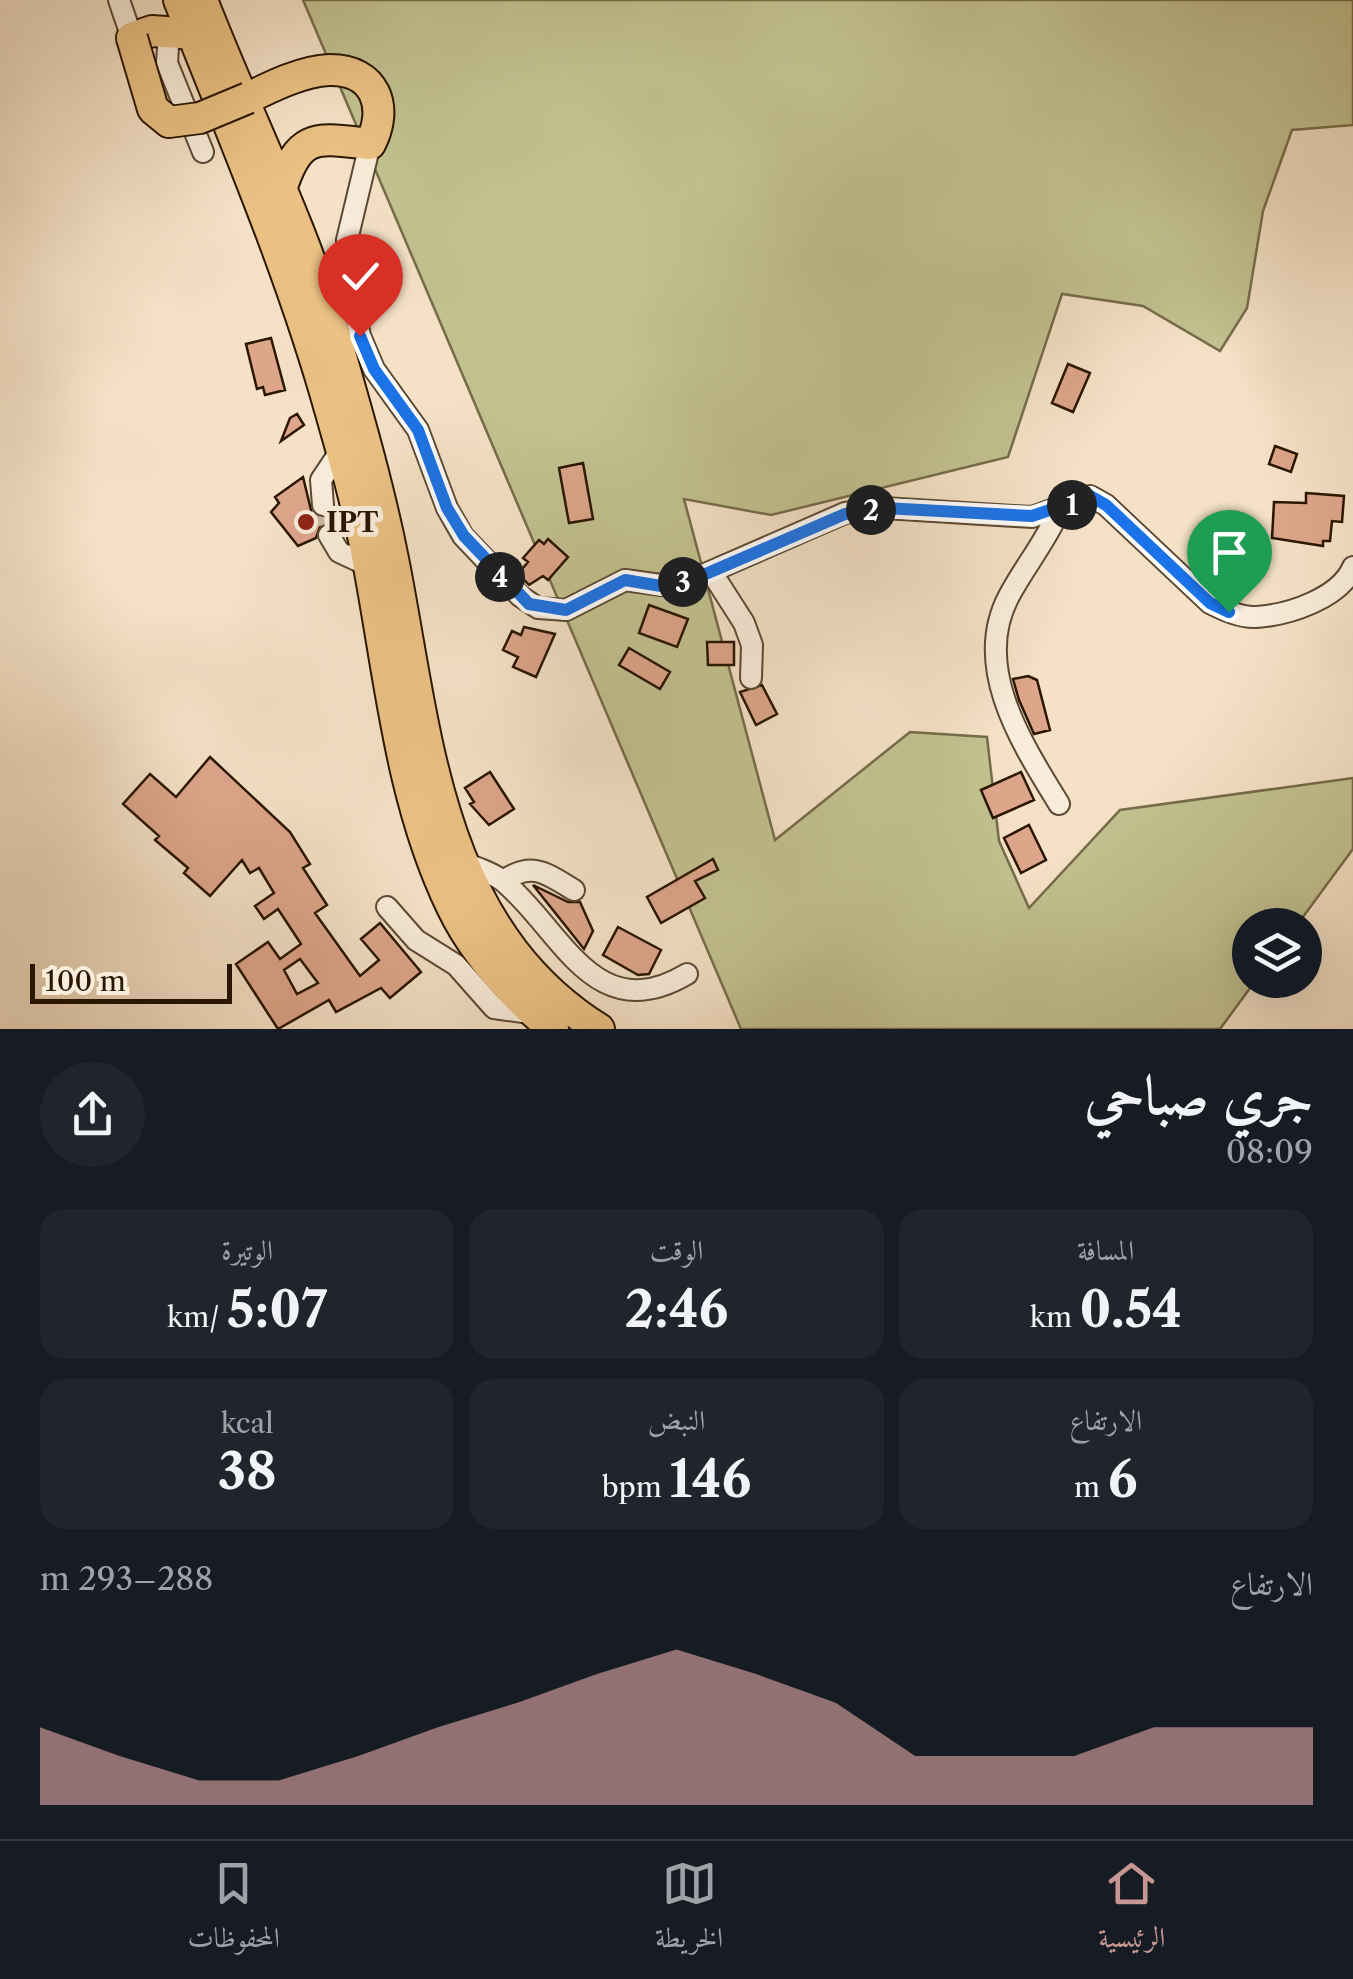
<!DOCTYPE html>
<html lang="ar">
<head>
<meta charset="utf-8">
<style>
  body { margin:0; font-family:"Libre Caslon Text",Amiri,serif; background:#20242c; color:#f1f3f6; direction:rtl; height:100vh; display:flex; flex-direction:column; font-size:38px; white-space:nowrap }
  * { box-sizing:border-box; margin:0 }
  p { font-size:32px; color:#9ea1a6 }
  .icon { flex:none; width:55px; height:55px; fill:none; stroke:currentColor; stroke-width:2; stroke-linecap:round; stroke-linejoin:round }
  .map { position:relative; height:1029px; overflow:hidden; direction:ltr }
  .details { display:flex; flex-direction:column; background:#171b24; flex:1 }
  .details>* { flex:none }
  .buttons { position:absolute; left:1232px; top:908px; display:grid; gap:20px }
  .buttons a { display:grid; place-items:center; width:90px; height:90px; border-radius:50%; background:#171b24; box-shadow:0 10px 40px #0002; font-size:50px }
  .scale { position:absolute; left:30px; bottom:25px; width:202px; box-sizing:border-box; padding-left:10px; border:5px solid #2a1602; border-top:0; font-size:28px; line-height:35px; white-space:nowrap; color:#2a1602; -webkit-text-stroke:8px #f8ecda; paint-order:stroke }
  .pin { position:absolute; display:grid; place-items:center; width:85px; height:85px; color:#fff; margin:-102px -42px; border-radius:50% 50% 50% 0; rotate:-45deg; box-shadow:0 0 10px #0007 }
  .pin .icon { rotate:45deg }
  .km { position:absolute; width:50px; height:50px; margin:-25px; border-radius:50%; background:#222; color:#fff; font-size:28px; line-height:50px; text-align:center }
  .round { display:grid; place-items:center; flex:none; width:105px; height:105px; border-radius:52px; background:#20242c }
  .headline { display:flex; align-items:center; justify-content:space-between; height:170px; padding:0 40px }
  h1 { font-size:55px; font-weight:700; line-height:75px }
  .metrics { display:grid; grid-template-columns:repeat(3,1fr); gap:15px; height:170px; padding:10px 40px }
  .metrics div { display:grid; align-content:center; border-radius:25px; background:#20242c; text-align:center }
  .metrics b { font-size:50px; font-weight:700 }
  .metrics small { font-size:28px; font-weight:400 }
  .metrics p { font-size:28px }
  .chart { height:280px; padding:20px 40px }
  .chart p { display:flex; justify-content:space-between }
  .chart svg { width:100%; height:180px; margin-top:10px; fill:#c59692; opacity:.7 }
  .tab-bar { display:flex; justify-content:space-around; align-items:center; height:140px; border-top:2px solid #363941; background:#171b24; font-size:28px; color:#9ea1a6 }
  .tab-bar a { display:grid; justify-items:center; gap:5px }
  .tab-bar .current { color:#c59692 }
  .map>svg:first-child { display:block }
  .green { fill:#c2c190; stroke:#766c49; stroke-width:2.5 }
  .building { fill:#dda58a; stroke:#2a1602; stroke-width:2.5; fill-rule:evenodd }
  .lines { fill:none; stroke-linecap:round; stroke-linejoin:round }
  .minor-tunnel { stroke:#ccb89f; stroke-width:20; stroke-dasharray:20 10; stroke-linecap:butt }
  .minor-casing { stroke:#5c4933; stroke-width:24 }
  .highway-casing { stroke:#2a1602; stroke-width:34 }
  .minor { stroke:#f8ecda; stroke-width:20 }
  .highway { stroke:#eac083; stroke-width:30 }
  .highway-bridge-casing { stroke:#2a1602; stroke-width:34; stroke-linecap:butt }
  .highway-bridge { stroke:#eac083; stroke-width:30 }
  .route-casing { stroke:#fff; stroke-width:20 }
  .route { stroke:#1a73e8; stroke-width:12 }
  .poi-dot { fill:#8f2418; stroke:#f8ecda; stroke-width:4 }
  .labels { text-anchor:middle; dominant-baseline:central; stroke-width:10; stroke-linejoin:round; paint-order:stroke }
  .poi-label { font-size:28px; font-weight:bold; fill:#2a1602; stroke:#f8ecda; text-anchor:start }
</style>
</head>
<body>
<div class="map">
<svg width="1353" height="1029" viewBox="0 0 1353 1029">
  <rect width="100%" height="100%" fill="#f4e1c6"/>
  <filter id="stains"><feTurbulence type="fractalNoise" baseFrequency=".002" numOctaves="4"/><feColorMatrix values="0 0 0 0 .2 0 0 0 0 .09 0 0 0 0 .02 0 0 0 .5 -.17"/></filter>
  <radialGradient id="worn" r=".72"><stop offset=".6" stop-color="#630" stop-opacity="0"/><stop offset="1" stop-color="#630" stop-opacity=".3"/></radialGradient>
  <path class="green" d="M303 0H1353V125L1292 130 1263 211 1247 308 1220 351 1143 306 1062 294 1008 457 771 515 684 499 775 840 910 732 987 737 999 841 1029 908 1120 810 1353 778V849L1297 925H1250V980H1256L1220 1029H741Z"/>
  <path class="building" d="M271 338 285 390 265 395 263 387 257 389 246 344Z
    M1068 364 1090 373 1073 412 1052 403Z
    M297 414 304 425 281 441 290 418Z
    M1275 446 1297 454 1291 472 1269 464Z
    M583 463 593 519 569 523 559 468Z
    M303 477 312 514 323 519 334 513 336 524H321L316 538 298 546 271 512 279 503 275 497Z
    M1306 493 1344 496 1342 522 1332 521 1330 541H1323V546L1272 538 1274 502 1306 503Z
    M548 539 568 557 548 580 543 576 529 585 518 574 528 562 523 558 539 540 544 544Z
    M1208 547 1224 551 1221 565 1205 560Z
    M649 605 688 619 677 647 639 633Z
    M524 627 555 634 536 677 513 667 518 657 503 650 512 631 521 635Z
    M707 642H734V665H708Z
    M629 648 670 672 660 689 619 665Z
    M1028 676 1037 680 1050 730 1034 734 1019 700 1013 679Z
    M762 685 777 714 756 725 740 692Z
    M210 757 290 832 310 864 303 868 327 905 315 913 360 976 379 960 361 939 380 923 421 972 390 998 381 988 336 1012 329 1000 278 1029 236 964 268 942 280 959 301 944 278 909 264 919 255 906 274 893 259 868 250 873 242 860 210 896 184 873 188 868 155 840 159 836 123 804 150 774 176 797ZM300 959 318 983 297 994 284 970Z
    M490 772 514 809 489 825 470 804 474 802 465 788Z
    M1021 772 1034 800 993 818 981 790Z
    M1029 825 1046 860 1021 873 1004 838Z
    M713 859 718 870 695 881 705 898 661 923 647 897Z
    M533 885 568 902H580L593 931 584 949Z
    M618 927 661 950 649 974 638 975 603 955Z"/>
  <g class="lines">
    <path class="minor-tunnel" d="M323 505 329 535"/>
    <defs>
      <path id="minor" d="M119 0 132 38
        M169 32 167 63 203 152
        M370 144 347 240V269L360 336 374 369 418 430 447 508 463 536 520 596 538 608 566 610 625 580 661 585 687 582 845 513 884 508 1032 517 1090 496 1106 505 1210 603C1224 610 1241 618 1256 617 1289 615 1340 598 1353 567
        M323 505 321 480 341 450
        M329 535 339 552 369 566
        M712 573 744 623 752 645 751 678
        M1059 804C1023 745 971 667 1009 596 1025 566 1046 541 1060 509
        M461 862C475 867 491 872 503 881 562 930 594 1029 687 974
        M503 881C532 861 546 873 574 890
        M387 907 416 940 456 965 494 1008 536 1014"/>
      <path id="highway" d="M179 0C233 136 292 273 331 413 345 462 359 511 368 561 390 676 400 800 452 907 474 953 514 996 553 1029
        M202 0C247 116 304 226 338 346 358 416 379 488 393 559 427 730 435 926 599 1029
        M132 38 152 31 193 34
        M248 98C272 86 303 71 329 70 376 69 389 108 370 144 316 138 299 132 281 190"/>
    </defs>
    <use href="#minor" class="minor-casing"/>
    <use href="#highway" class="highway-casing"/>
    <use href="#minor" class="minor"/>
    <use href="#highway" class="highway"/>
    <defs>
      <path id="highway-bridge" d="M132 38 153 109 169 122 200 118 248 98"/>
    </defs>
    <use href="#highway-bridge" class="highway-bridge-casing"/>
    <use href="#highway-bridge" class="highway-bridge"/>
  </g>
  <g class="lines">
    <defs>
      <path id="route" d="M360 336 374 369 418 430 447 508 464 536 529 604 566 610 625 580 661 586 687 582 845 514 884 508 1032 516 1090 496 1106 505 1210 603 1229 612"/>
    </defs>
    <use href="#route" class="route-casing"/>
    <use href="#route" class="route"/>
  </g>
  <circle class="poi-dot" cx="306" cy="522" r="10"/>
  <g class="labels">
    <g class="poi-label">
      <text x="326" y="522">IPT</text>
    </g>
  </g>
  <rect width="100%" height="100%" filter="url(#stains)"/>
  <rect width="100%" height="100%" fill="url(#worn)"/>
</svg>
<div class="buttons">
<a><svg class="icon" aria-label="layers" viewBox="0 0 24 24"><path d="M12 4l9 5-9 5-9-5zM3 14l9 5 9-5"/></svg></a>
</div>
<div class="scale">100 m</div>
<div class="pin" style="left:1229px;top:612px;background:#1e9e55"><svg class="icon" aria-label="arrive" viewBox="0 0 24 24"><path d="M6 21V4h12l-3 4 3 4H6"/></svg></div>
<div class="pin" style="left:360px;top:336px;background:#d93025"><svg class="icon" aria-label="check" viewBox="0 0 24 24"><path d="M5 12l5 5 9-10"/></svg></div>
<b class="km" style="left:1072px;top:505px">1</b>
<b class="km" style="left:871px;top:510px">2</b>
<b class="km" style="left:683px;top:582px">3</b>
<b class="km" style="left:500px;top:577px">4</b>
</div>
<section class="details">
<div class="headline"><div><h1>جري صباحي</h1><p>08:09</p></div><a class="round"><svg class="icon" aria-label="share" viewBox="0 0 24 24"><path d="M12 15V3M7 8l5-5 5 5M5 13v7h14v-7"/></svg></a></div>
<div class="metrics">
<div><p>المسافة</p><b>0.54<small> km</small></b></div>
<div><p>الوقت</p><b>2:46</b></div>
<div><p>الوتيرة</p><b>5:07<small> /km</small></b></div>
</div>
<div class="metrics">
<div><p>الارتفاع</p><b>6<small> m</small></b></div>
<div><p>النبض</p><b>146<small> bpm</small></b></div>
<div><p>kcal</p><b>38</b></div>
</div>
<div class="chart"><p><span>الارتفاع</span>288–293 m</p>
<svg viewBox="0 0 160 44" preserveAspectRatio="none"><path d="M0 44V25L10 32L20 38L30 38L40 32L50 25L60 19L70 12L80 6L90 12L100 19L110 32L120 32L130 32L140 25L150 25L160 25V44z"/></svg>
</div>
</section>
<nav class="tab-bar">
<a class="current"><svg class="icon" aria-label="home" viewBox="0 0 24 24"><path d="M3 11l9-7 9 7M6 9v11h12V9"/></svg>الرئيسية</a>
<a><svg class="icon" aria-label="map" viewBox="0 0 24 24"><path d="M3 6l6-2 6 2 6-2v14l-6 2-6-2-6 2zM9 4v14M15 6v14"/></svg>الخريطة</a>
<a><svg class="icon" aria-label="saved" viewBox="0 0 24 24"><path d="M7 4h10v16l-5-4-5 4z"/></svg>المحفوظات</a>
</nav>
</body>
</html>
